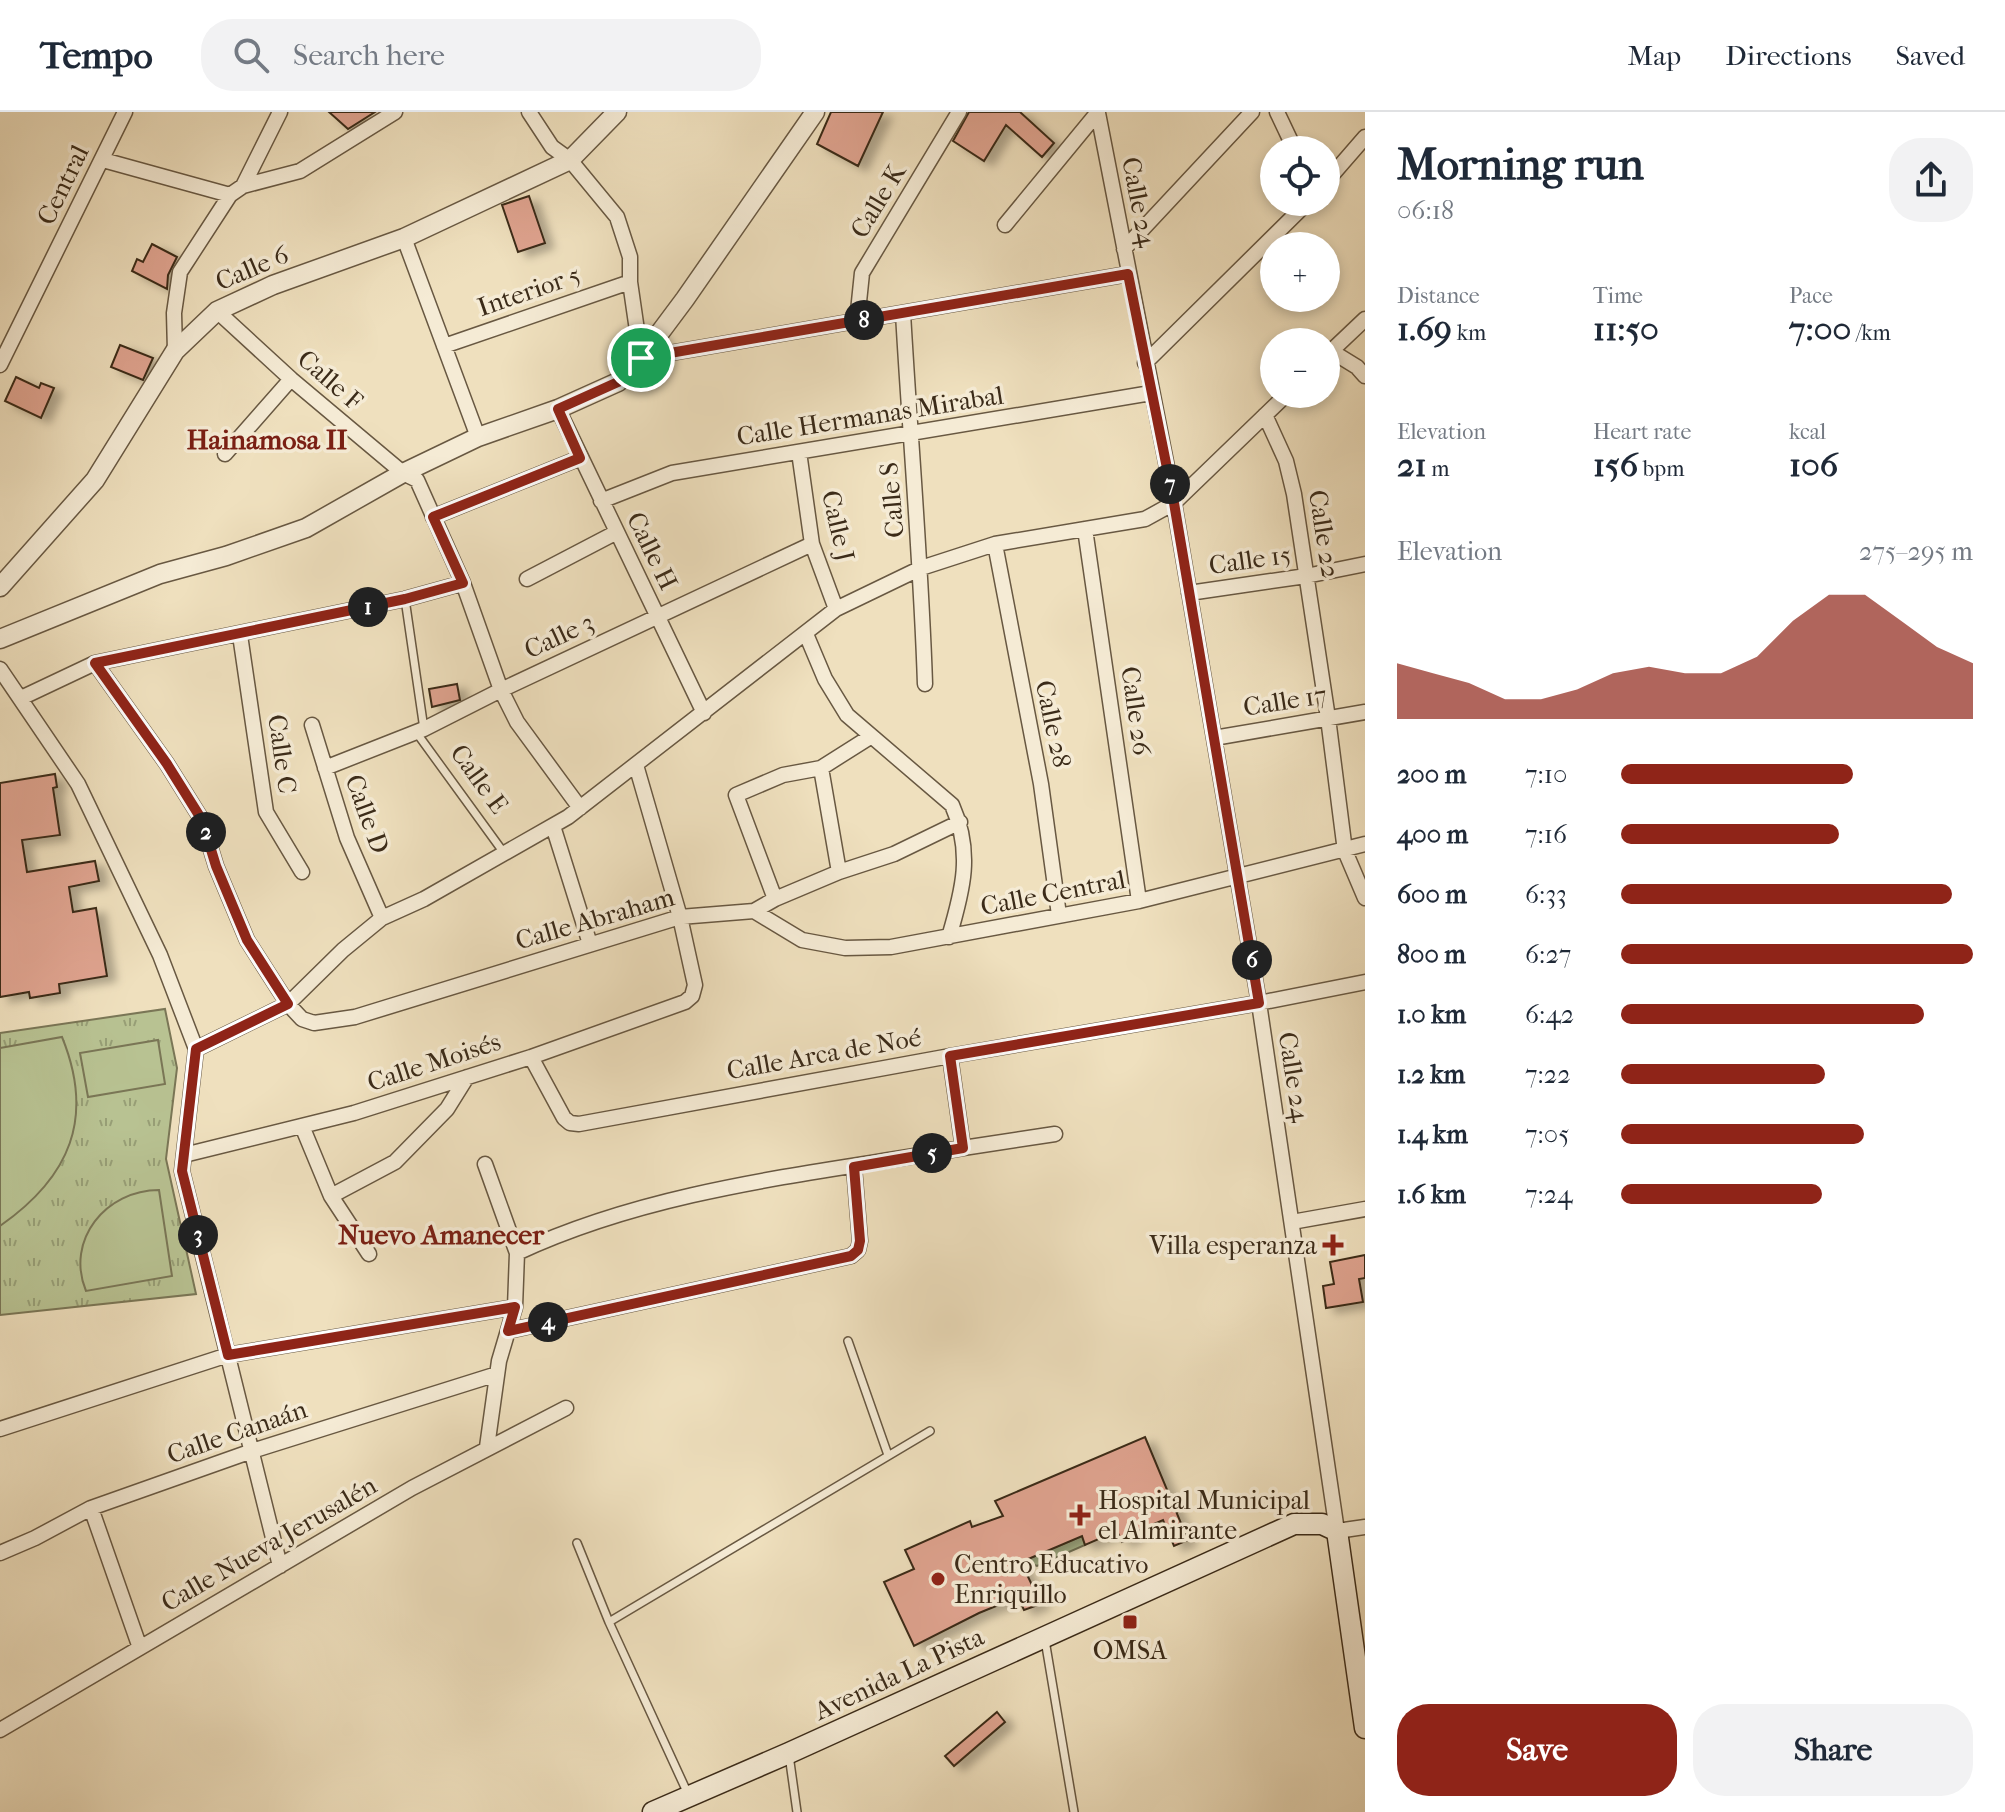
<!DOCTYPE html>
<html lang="en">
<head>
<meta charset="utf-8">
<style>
  body { margin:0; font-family:"IM FELL French Canon",serif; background:#f2f2f3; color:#1f2937; height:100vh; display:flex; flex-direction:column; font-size:30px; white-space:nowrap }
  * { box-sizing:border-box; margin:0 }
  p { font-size:26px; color:#747a83 }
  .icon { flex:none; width:44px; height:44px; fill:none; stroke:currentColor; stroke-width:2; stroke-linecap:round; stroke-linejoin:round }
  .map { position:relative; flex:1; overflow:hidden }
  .side { display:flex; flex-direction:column; background:#fff; width:640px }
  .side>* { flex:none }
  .tools { position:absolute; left:1260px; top:24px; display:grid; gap:16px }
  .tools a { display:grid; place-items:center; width:80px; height:80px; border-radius:50%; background:#fff; box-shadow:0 4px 12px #0003; font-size:40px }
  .pin { position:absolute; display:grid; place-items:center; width:68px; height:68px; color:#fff; margin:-34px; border:4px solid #fff; border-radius:50%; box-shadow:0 2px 8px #0007 }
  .km { position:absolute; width:40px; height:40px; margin:-20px; border-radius:50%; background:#222; color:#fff; font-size:22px; line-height:40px; text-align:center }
  .round { display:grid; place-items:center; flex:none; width:84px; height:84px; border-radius:32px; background:#f2f2f3 }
  .head { display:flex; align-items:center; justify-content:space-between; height:136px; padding:0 32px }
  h1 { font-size:44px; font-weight:800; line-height:60px }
  .metrics { display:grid; grid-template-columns:repeat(3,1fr); gap:12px; height:136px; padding:8px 32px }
  .metrics div { display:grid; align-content:center }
  .metrics b { font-size:34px; font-weight:800 }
  .metrics small { font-size:22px; font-weight:400 }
  .metrics p { font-size:22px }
  .chart { height:224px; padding:16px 32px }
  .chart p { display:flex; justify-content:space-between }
  .chart svg { width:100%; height:144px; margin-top:8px; fill:#8f2418; opacity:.7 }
  .cta { display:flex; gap:16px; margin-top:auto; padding:16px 32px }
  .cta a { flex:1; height:92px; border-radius:32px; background:#8f2418; color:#fff; font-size:32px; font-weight:800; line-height:92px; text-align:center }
  .cta a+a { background:#f2f2f3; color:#1f2937 }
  ul { padding:0 32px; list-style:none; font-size:26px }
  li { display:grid; grid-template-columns:128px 96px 1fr; align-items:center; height:60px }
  li i { height:20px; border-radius:10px; background:#8f2418 }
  header { display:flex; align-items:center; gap:48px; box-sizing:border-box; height:112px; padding:0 40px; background:#fff; border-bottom:2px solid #e0e1e3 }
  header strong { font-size:38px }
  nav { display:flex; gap:44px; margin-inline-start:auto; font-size:28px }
  .search { width:560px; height:72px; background:#f2f2f3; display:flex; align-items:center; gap:20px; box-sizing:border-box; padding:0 28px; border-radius:32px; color:#747a83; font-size:30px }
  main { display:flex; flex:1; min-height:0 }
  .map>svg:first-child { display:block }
  .grass { fill:url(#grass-tufts); stroke:#7a7656; stroke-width:2 }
  .garden { fill:#b8c292; stroke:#7a7656; stroke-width:2 }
  .building { fill:#dfa38f; stroke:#3b2b19; stroke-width:2; filter:url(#shadow) }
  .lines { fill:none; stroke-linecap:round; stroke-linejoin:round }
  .service-casing { stroke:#685842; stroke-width:10 }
  .minor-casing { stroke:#685842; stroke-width:17 }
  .tertiary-casing { stroke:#685842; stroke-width:21 }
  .secondary-casing { stroke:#3b2b19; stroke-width:23 }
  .service { stroke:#f5ebd5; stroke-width:7 }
  .minor { stroke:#f5ebd5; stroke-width:14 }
  .tertiary { stroke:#f5ebd5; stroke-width:18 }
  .secondary { stroke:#f5ebd5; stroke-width:20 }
  .route-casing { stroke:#fff; stroke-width:16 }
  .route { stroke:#8f2418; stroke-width:10 }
  .poi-dot { fill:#8f2418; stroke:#f5ebd5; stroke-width:3 }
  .labels { text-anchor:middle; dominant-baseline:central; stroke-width:7; stroke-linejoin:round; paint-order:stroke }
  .street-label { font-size:26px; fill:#3b2b19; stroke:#f5ebd5 }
  .poi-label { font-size:26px; fill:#3b2b19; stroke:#f5ebd5; text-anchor:start }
  .neighbourhood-label { font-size:28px; font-weight:bold; fill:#7a1f14; stroke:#f5ebd5 }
</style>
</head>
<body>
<header>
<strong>Tempo</strong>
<div class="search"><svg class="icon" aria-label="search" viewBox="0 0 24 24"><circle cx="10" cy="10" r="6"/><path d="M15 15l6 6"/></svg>Search here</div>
<nav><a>Map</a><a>Directions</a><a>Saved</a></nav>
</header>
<main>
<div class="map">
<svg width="1365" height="1700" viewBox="0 0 1365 1700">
  <defs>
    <pattern id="grass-tufts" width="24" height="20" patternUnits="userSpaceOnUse" patternTransform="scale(2)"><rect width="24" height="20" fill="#b8c292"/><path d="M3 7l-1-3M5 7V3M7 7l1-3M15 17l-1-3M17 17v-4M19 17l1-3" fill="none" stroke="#979e76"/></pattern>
    <filter id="shadow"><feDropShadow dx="9" dy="5" stdDeviation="4" flood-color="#0004"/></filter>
  </defs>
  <rect width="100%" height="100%" fill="#efe0be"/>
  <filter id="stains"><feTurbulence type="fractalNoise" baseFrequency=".0025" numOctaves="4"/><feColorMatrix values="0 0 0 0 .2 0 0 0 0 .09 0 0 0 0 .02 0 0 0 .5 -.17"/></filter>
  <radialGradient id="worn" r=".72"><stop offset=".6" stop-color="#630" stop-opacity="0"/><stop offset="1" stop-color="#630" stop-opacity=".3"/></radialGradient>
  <path class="grass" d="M165 897 177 956 166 1047 196 1182 0 1203V921Z
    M1082 1424 1085 1433 1037 1454 1029 1451 1028 1447Z"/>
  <path class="garden" d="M62 925C95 1006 70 1065 0 1114V936Z
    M158 928 165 972 88 985 80 941Z
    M159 1078 172 1164 86 1179C65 1128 106 1078 159 1078Z"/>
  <path class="building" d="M329 0H375L348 17Z
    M831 0H883L858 54 817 32Z
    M969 0H1020L1054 31 1042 45 1006 13 984 49 953 29Z
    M529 84 545 131 518 140 502 93Z
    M152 132 177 145 168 163 167 177 132 159 137 147 143 150Z
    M120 233 153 246 143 268 111 255Z
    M16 265 39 276 41 271 54 276 41 306 5 289Z
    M457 572 460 588 432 595 429 577Z
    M55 662 57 675 53 676 60 723 22 728 27 760 95 749 99 769 69 775 73 800 96 796 107 864 59 872 60 881 30 886 29 880 0 885V671Z
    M1365 1143V1166L1359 1167 1363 1190 1326 1196 1323 1174 1334 1172 1330 1150Z
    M1145 1325 1188 1428 1174 1434 1163 1408 1133 1421 1134 1425 1122 1430 1117 1419 1085 1433 1082 1424 1021 1450 1041 1492 1024 1498 1018 1485 979 1501 914 1534 884 1470 914 1457 905 1438 970 1409 972 1415 1003 1404 995 1389Z
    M997 1600 1005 1610 954 1654 945 1644Z"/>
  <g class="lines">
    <defs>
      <path id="service" d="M405 487 424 617
        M416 620 504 741
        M848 1229 888 1343
        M577 1431 609 1510
        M1045 1528 1074 1700
        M789 1643 797 1700
        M688 1682 609 1510 930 1319"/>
      <path id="minor" d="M529 0 552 35 570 48 617 105 630 145V170L641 246 1128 162
        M1277 0 1295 38
        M1098 1 1174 391 1259 891 1337 1419 1365 1415
        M103 48 230 83
        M1326 70 1365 25
        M243 74 280 0
        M1005 113 1098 0
        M404 126 478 325
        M1124 137 1252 0
        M217 199 291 267 403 361 417 368 463 471 501 578 517 610 580 696
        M903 201C910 324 921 448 925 572
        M857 209 862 161 959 0
        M444 234 630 170
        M175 239 174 201 180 160 230 83 243 74 300 59 395 0
        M1331 239 1357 255 1365 264
        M1326 244 1365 207
        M1145 251 1308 90
        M0 253 125 0
        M558 297 704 601
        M1265 303 1286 349 1294 382 1328 606 1345 739 1365 786
        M799 340 812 432 836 497
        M225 342 291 267
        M601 389 672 361 1151 281
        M433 405 580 346
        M1085 417 1139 789
        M995 432 1041 672 1059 803
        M527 467 617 420
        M1189 481 1306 464 1365 452
        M806 522 825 567 847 603 952 693C973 740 963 778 949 825
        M240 523 266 700 302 760
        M95 551 167 652 202 708 216 754 247 828 288 892 302 907 314 911 355 905 680 805 754 799 775 787 839 760 894 742 960 710
        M0 557 78 672 160 843 196 937 182 1059 280 1454
        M21 586 95 551 405 487 463 471
        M312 613 347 726 382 806
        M1214 626 1365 600
        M325 656 424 617 501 578 812 432
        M821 656 839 760
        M553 714 590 832
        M775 787 736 683 783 663 821 656 870 625
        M754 799 802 828 845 836 891 835 1139 789 1365 732
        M196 937 288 892 343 838 382 806 424 787 568 705 836 497 921 456 995 432 1145 407 1174 391 1287 282
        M950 944 963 1036 1055 1022
        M531 945 564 1006 570 1011 579 1012 950 944 1259 891 1365 870
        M302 1014 331 1084 369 1142
        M184 1043 354 1001 531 945 685 890 692 884 695 873 680 805 636 653
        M485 1052 517 1141 515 1195 499 1249 487 1335
        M331 1084 395 1050 447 997 467 965
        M1292 1110 1365 1097
        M517 1141C656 1076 813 1062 963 1036
        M508 1219 851 1144 858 1138 860 1129 854 1055
        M0 1317 228 1243 515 1195
        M91 1396 140 1536
        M0 1441 35 1426 91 1396 252 1339 497 1262
        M0 1618 412 1376 566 1296"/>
      <path id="tertiary" d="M0 475 95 368 175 239 217 199 273 173 404 126 570 48 617 0
        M0 527 160 462 226 444 306 416 403 361 478 325 558 297 618 270 641 246 685 187 815 0"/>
      <path id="secondary" d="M653 1700 789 1641 1294 1412H1322L1337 1419 1365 1616"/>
    </defs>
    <use href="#service" class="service-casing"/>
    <use href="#minor" class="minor-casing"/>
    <use href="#tertiary" class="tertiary-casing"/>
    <use href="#secondary" class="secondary-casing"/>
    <use href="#service" class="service"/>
    <use href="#minor" class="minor"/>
    <use href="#tertiary" class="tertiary"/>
    <use href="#secondary" class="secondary"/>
  </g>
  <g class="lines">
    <defs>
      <path id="route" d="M1128 162 1174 391 1259 891 950 944 963 1036 854 1055 860 1129 858 1138 851 1144 508 1219 515 1195 228 1243 182 1059 196 937 288 892 247 828 216 754 202 708 167 652 95 551 405 487 463 471 433 405 580 346 558 297 618 270 641 246Z"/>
    </defs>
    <use href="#route" class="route-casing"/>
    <use href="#route" class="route"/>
  </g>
  <g class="poi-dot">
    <path d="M1329 1121h8v8h8v8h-8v8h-8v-8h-8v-8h8z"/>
    <path d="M1076 1391h8v8h8v8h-8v8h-8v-8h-8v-8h8z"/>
    <circle cx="938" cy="1467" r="8"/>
    <rect x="1122" y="1502" width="16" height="16" rx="4"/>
  </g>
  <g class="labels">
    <g class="street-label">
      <text transform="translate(63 73) rotate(-64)">Central</text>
      <text transform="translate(878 89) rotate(-59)">Calle K</text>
      <text transform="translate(1139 90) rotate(79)">Calle 24</text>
      <text transform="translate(252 156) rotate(-23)">Calle 6</text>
      <text transform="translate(529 179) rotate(-19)">Interior 5</text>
      <text transform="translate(330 268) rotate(41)">Calle F</text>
      <text transform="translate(870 304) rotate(-9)">Calle Hermanas Mirabal</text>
      <text transform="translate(892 388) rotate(-95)">Calle S</text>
      <text transform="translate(838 414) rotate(77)">Calle J</text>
      <text transform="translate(1324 422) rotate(81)">Calle 22</text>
      <text transform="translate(652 439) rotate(64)">Calle H</text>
      <text transform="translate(1250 448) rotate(-8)">Calle 15</text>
      <text transform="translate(559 524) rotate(-25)">Calle 3</text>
      <text transform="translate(1285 589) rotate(-9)">Calle 17</text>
      <text transform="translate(1136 599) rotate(82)">Calle 26</text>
      <text transform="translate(1053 612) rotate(78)">Calle 28</text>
      <text transform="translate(282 642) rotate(82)">Calle C</text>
      <text transform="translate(479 667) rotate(54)">Calle E</text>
      <text transform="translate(367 702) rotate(70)">Calle D</text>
      <text transform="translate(1053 781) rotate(-11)">Calle Central</text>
      <text transform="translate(595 807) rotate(-16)">Calle Abraham</text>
      <text transform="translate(824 942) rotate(-10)">Calle Arca de Noé</text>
      <text transform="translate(434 950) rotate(-18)">Calle Moisés</text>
      <text transform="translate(1294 965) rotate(81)">Calle 24</text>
      <text transform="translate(237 1320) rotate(-19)">Calle Canaán</text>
      <text transform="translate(269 1432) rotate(-30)">Calle Nueva Jerusalén</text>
      <text transform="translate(899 1562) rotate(-25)">Avenida La Pista</text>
    </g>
    <g class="poi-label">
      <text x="1317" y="1133" text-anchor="end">Villa esperanza</text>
      <text x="1098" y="1388">Hospital Municipal<tspan x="1098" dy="30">el Almirante</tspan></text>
      <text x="954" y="1452">Centro Educativo<tspan x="954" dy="30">Enriquillo</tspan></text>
      <text x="1130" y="1538" text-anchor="middle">OMSA</text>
    </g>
    <g class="neighbourhood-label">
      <text x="267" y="327">Hainamosa II</text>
      <text x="441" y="1122">Nuevo Amanecer</text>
    </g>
  </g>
  <rect width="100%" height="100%" filter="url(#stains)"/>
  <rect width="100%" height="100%" fill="url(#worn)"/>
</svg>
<div class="tools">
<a><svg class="icon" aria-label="locate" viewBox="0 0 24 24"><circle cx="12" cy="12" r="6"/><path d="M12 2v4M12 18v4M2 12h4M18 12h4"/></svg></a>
<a>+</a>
<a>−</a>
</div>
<div class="pin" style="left:641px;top:246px;background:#1e9e55"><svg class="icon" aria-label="arrive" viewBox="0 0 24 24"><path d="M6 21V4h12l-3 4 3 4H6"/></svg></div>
<b class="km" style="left:368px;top:495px">1</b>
<b class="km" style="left:206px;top:720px">2</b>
<b class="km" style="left:198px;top:1123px">3</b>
<b class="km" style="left:548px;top:1210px">4</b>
<b class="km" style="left:932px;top:1041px">5</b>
<b class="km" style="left:1252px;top:848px">6</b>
<b class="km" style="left:1170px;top:372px">7</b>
<b class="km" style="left:864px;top:208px">8</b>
</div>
<section class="side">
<div class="head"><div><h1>Morning run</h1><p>06:18</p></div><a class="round"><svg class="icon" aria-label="share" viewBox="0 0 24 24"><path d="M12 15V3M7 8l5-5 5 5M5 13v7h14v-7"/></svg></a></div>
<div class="metrics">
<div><p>Distance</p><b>1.69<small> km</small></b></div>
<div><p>Time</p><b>11:50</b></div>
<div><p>Pace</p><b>7:00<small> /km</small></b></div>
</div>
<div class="metrics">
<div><p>Elevation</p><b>21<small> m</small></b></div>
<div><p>Heart rate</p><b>156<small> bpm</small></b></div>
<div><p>kcal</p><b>106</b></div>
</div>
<div class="chart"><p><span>Elevation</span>275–295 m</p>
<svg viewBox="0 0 160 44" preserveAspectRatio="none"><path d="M0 44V27L10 30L20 33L30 38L40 38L50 35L60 30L70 28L80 30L90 30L100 25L110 14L120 6L130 6L140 14L150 22L160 27V44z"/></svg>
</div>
<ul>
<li><b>200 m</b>7:10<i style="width:66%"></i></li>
<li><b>400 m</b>7:16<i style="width:62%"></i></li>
<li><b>600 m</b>6:33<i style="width:94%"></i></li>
<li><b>800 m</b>6:27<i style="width:100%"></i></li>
<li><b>1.0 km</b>6:42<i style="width:86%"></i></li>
<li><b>1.2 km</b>7:22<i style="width:58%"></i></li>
<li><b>1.4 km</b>7:05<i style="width:69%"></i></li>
<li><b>1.6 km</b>7:24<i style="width:57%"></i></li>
</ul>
<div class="cta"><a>Save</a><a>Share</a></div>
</section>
</main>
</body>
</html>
